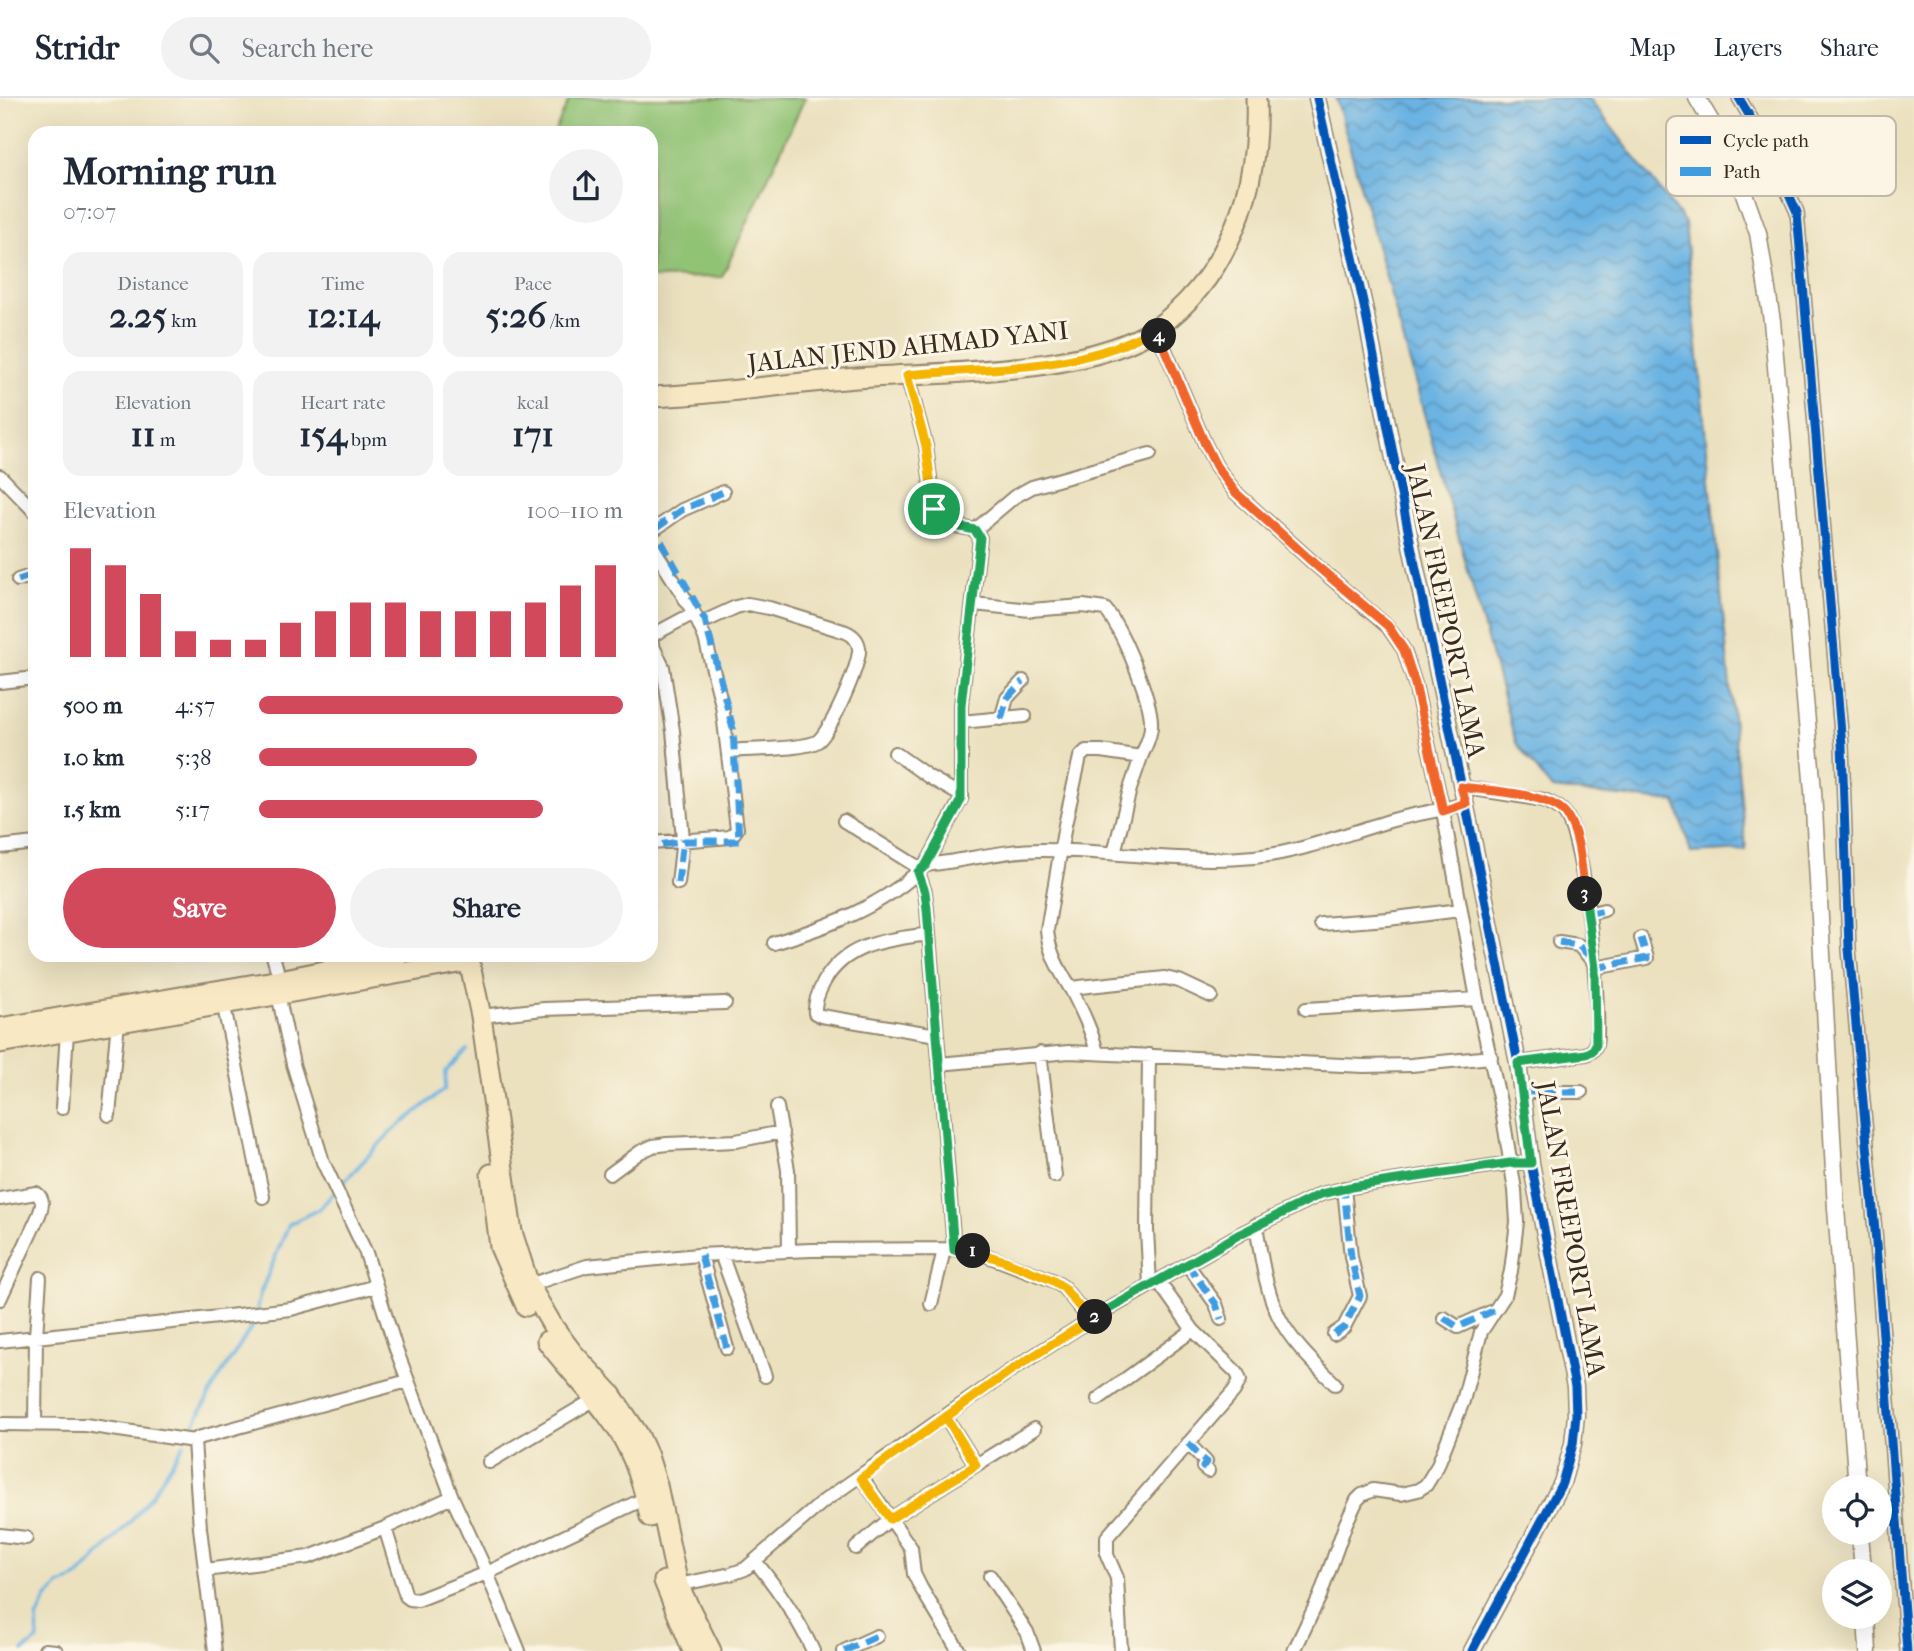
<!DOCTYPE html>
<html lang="en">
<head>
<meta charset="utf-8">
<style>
  body { margin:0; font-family:"IM FELL French Canon",serif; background:#f2f2f3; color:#1f2937; height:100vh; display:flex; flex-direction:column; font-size:26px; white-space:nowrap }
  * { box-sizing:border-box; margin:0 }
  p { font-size:23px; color:#747a83 }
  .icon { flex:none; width:38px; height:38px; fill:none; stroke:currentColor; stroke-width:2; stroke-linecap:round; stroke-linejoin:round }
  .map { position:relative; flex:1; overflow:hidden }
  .side { position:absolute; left:28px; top:28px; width:630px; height:836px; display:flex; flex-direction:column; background:#fff; border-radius:21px; box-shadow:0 7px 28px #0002 }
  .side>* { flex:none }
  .tools { position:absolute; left:1822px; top:1377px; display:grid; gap:14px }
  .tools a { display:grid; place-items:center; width:70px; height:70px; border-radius:50%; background:#fff; box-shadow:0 7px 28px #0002; font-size:35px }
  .pin { position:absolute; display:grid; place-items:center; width:60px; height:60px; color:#fff; margin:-30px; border:4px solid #fff; border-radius:50%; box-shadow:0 2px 7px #0007 }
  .km { position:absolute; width:35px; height:35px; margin:-18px; border-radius:50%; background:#222; color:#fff; font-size:19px; line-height:35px; text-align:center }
  .round { display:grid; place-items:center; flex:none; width:74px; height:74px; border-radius:37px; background:#f2f2f3 }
  .headline { display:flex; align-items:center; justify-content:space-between; height:119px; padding:0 35px }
  h1 { font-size:38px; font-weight:800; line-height:52px }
  .stats { display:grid; grid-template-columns:repeat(3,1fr); gap:10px; height:119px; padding:7px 35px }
  .stats div { display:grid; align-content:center; border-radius:18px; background:#f2f2f3; text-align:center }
  .stats b { font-size:35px; font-weight:800 }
  .stats small { font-size:19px; font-weight:400 }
  .stats p { font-size:19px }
  .chart { height:196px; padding:14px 35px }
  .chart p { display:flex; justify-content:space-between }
  .chart svg { width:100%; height:126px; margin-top:7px; stroke:#d1495b; stroke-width:6 }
  .action { display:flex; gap:14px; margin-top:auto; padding:14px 35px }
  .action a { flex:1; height:80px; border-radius:42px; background:#d1495b; color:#fff; font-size:28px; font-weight:800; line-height:80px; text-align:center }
  .action a+a { background:#f2f2f3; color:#1f2937 }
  ul { padding:0 35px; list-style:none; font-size:23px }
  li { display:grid; grid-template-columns:112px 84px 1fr; align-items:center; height:52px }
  li i { height:18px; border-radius:9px; background:#d1495b }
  header { display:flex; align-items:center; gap:42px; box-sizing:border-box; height:98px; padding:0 35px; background:#fff; border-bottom:2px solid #e0e1e3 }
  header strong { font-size:33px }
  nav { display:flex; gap:38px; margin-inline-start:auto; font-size:24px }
  .search { width:490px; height:63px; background:#f2f2f3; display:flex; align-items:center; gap:18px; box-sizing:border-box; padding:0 24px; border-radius:38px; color:#747a83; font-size:26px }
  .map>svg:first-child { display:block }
  .green { fill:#91c374; stroke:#667649; stroke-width:2 }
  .water { fill:url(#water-waves); stroke:#536e80; stroke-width:2 }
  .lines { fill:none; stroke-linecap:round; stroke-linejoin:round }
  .stream { stroke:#6bb3e3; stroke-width:3.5 }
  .minor-casing { stroke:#93866e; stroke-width:16 }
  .tertiary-casing { stroke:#93866e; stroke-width:19 }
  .secondary-casing { stroke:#93866e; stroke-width:23 }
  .minor { stroke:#fff; stroke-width:12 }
  .tertiary { stroke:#fff; stroke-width:16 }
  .secondary { stroke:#f8e8c3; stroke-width:19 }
  .quiet { stroke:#3f9ce0; stroke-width:7; stroke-dasharray:14 7; stroke-linecap:butt }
  .cycleway-casing { stroke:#fcf5e5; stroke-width:13 }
  .cycleway { stroke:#0057b8; stroke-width:9 }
  .split-1-casing { stroke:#fff; stroke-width:14 }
  .split-2-casing { stroke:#fff; stroke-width:14 }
  .split-3-casing { stroke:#fff; stroke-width:14 }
  .split-4-casing { stroke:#fff; stroke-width:14 }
  .split-5-casing { stroke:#fff; stroke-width:14 }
  .split-1 { stroke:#22a559; stroke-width:9 }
  .split-2 { stroke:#f5b400; stroke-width:9 }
  .split-3 { stroke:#22a559; stroke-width:9 }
  .split-4 { stroke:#f0652b; stroke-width:9 }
  .split-5 { stroke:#f5b400; stroke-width:9 }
  .labels { text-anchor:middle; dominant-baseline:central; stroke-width:6; stroke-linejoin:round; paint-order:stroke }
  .street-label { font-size:26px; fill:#3b2a1e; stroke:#fcf5e5 }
  .key { fill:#fcf5e5; stroke:#c2b8a9; stroke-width:2 }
  .key-label { font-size:19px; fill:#3b2a1e }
</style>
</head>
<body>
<header>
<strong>Stridr</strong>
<div class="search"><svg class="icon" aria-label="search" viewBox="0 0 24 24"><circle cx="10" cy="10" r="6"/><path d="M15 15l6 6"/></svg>Search here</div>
<nav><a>Map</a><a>Layers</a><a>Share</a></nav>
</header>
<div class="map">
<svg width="1914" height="1553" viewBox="0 0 1914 1553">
  <defs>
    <pattern id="water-waves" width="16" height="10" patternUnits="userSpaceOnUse" patternTransform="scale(1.75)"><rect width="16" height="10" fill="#6bb3e3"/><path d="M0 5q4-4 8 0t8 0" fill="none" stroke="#5992b7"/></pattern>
  </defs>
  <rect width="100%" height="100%" fill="#fcf5e5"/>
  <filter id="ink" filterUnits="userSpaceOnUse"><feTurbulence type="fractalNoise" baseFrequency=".0143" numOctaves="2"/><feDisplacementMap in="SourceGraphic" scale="14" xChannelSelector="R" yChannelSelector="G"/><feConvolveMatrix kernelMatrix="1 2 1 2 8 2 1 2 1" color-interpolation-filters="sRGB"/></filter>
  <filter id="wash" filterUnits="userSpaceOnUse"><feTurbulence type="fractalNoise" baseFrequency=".00686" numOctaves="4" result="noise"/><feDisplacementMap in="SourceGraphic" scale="28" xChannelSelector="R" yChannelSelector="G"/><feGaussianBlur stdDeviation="1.57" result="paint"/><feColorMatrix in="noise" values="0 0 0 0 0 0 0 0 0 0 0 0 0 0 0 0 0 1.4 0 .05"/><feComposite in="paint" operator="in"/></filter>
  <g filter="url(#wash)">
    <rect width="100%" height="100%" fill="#ebe1bf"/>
    <path class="green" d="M570 0H805L722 179 651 180V35H554Z"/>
    <path class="water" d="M1336 0H1589L1685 125 1746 752 1691 755 1676 704 1552 691 1516 645Z"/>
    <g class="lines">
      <path class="stream" d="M338 1090 390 1035 445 991 446 973 467 952
        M194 1326 217 1283 254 1225 260 1196 289 1126 319 1111 333 1096
        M23 1553 38 1542 37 1521 46 1501 59 1488 79 1478 131 1423 151 1398 184 1346"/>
    </g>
  </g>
  <g filter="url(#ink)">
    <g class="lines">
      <defs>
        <path id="minor" d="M1739 0 1765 44 1797 114 1842 647 1849 851 1875 1133 1907 1553
          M1156 230 1205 346 1216 368 1235 394 1318 469 1388 529 1404 552 1415 586 1443 713 1477 901 1502 1013 1515 1092 1517 1124 1511 1173 1505 1197 1481 1234 1463 1303 1437 1369 1426 1387 1418 1392 1401 1396 1373 1392 1362 1397 1357 1402 1346 1425 1320 1498 1294 1553
          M0 378 35 414
          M655 431 682 412 723 394
          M975 432 1014 399 1032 389 1150 356
          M651 446 694 515 705 540 722 607 737 731 731 739 651 745
          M18 482 30 478 35 479
          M974 506 1030 512 1083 508 1105 511C1121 529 1153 604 1151 628 1151 639 1145 649 1141 659
          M699 526 736 509 748 506 769 510 846 534C853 537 858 542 859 550 861 565 831 633 818 643 805 652 747 651 728 653
          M651 538 694 515
          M651 544 663 569 673 633 683 741 678 785
          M0 584 35 580
          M1001 621 1007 600 1023 583
          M961 624 1025 618
          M895 655 929 679 962 698
          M1461 689 1544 702C1552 706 1561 709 1566 717 1585 746 1602 911 1596 947L1592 953 1586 956 1518 965
          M844 723 921 771
          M0 749 35 745
          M926 767C965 763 1002 752 1042 752 1113 752 1183 766 1254 759 1303 754 1347 735 1393 722 1418 715 1442 713 1466 705
          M1588 816 1604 812
          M1321 826 1388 821 1460 812
          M929 836C889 842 846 844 824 884 819 893 814 904 815 915L821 918 937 937
          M1559 844 1578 847 1593 863
          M774 845C826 829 877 811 918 774
          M273 858 280 882
          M1595 870 1647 860 1641 840
          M1070 890 1165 880 1179 883 1211 898
          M278 896 293 966 323 1064 366 1155 396 1251 452 1399 487 1475 519 1553
          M222 899 263 1099
          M1306 911 1477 901
          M481 918 544 911 725 905
          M1040 955 1055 1078
          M1097 955C1092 933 1082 913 1072 893 1060 873 1049 856 1047 832L1065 727 1080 659 1086 653H1101L1141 659 1130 691 1114 755
          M1149 957 1147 1132 1150 1187
          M939 966 1069 954 1364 968 1411 967 1491 959
          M1521 994H1581
          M777 1009 788 1072 789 1153
          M62 1010 67 934
          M109 1017 118 924
          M610 1076 640 1054 653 1048 667 1046 736 1043 782 1034
          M0 1101 36 1095C45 1101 42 1109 39 1117L0 1201
          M1256 1127C1261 1157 1265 1191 1279 1219 1292 1245 1314 1265 1335 1286
          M954 1151 977 1154 1052 1182 1063 1189 1090 1222
          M721 1156 765 1278
          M701 1157 727 1250
          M1187 1166 1216 1206 1221 1221
          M529 1187 587 1168 698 1157 811 1152 954 1151 927 811 925 794 918 774 926 767 961 701V607L980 440 975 432C957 427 942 431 934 411L926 348 907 277
          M931 1206 944 1152
          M1444 1220 1458 1229 1495 1212
          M1334 1236 1344 1229 1360 1198 1351 1159 1344 1090
          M0 1243 291 1211 376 1188
          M1098 1301 1193 1232
          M946 1319 976 1367 1034 1331
          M0 1326 85 1327 194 1343
          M35 1326 36 1238 40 1180
          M1188 1345 1206 1364 1203 1369 1208 1373
          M489 1364 595 1301
          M861 1379 911 1450 914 1476 921 1490 959 1553
          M385 1430 406 1498 410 1501 418 1502 487 1475 646 1400
          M0 1437 26 1440
          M856 1450 890 1421 976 1367
          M755 1463C778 1491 798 1520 813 1553
          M205 1472 309 1459 385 1430 452 1399
          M990 1478 1027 1534 1034 1553
          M678 1487 731 1476 745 1471 824 1403 1007 1275 1090 1222 1240 1136 1321 1096 1351 1089 1510 1065H1531
          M45 1552 56 1553
          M215 1553 200 1430 194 1343 198 1340 408 1283
          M844 1553 877 1538
          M1121 1553 1117 1480 1107 1457V1439L1234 1293 1240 1282 1237 1275 1193 1232 1158 1183"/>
        <path id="tertiary" d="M1317 0 1364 208 1412 452 1479 771 1518 965 1531 1065 1575 1289 1576 1317 1573 1346 1562 1385 1472 1553
          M1697 0 1730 56 1758 135 1772 223 1813 693 1836 1110 1857 1390
          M1860 1435 1863 1474
          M1866 1519 1868 1553"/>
        <path id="secondary" d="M651 299C725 296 799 283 873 279 952 274 1093 275 1158 229 1188 207 1212 178 1228 144 1250 100 1258 49 1256 0
          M468 858 481 918 512 1134 529 1187 554 1230 572 1254 610 1295 638 1336 648 1358 657 1387 678 1487 711 1553
          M0 930 280 882 398 858
          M0 945 470 863
          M491 1076 500 1149 526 1208
          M547 1243C566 1269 590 1292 609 1319 632 1348 643 1384 650 1419
          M664 1483 693 1553"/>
      </defs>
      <use href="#minor" class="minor-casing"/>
      <use href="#tertiary" class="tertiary-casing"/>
      <use href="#secondary" class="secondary-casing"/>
      <use href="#minor" class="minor"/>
      <use href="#tertiary" class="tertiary"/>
      <use href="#secondary" class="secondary"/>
      <path class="quiet" d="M651 425 705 522 733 631 739 743H686L651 748
        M655 431 682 412 723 394
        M18 482 30 478 35 479
        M1001 621 1007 600 1023 583
        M678 785 683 741
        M1588 816 1604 812
        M1559 844 1578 847 1594 863
        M1595 870 1647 860 1641 840
        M1521 994H1581
        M701 1157 727 1250
        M1187 1166 1216 1206 1221 1221
        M1444 1220 1458 1229 1495 1212
        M1334 1236 1344 1229 1360 1198 1351 1159 1344 1090
        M1188 1345 1206 1364 1203 1369 1208 1373
        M844 1553 877 1538"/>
      <defs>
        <path id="cycleway" d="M1317 0 1364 208 1412 452 1479 771 1518 965 1531 1065 1575 1289 1576 1317 1573 1346 1562 1385 1472 1553
          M1739 0 1765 44 1797 114 1842 647 1849 851 1875 1133 1907 1553"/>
      </defs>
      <use href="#cycleway" class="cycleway-casing"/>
      <use href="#cycleway" class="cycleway"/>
    </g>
  </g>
  <g class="lines" filter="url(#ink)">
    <defs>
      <path id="split-1" d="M934 411 942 425 975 432 980 440 961 607V702L926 767 918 774 925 794 927 811 954 1152 973 1153"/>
      <path id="split-2" d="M973 1153 1005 1163 1052 1182 1063 1189 1090 1222 1007 1275 946 1319 976 1367 890 1421 861 1380 1007 1275 1095 1219"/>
      <path id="split-3" d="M1095 1219 1240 1136 1321 1096 1351 1089 1510 1065H1531L1518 965 1586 956 1592 953 1596 947 1595 870 1585 796"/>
      <path id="split-4" d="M1159 238 1205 346 1216 368 1235 394 1318 469 1388 528 1404 552 1415 586 1443 713 1466 705 1461 689C1487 693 1551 695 1566 716 1581 738 1581 771 1585 796"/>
      <path id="split-5" d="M934 411 926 348 907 277C977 270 1049 273 1116 249 1130 244 1143 237 1156 230L1159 238"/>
    </defs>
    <use href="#split-1" class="split-1-casing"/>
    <use href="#split-2" class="split-2-casing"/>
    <use href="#split-3" class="split-3-casing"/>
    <use href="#split-4" class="split-4-casing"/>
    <use href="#split-5" class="split-5-casing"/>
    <use href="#split-1" class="split-1"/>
    <use href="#split-2" class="split-2"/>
    <use href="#split-3" class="split-3"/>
    <use href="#split-4" class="split-4"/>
    <use href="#split-5" class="split-5"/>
  </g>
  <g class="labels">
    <g class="street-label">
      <text transform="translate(908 249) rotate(-6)">JALAN JEND AHMAD YANI</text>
      <text transform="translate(1446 513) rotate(78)">JALAN FREEPORT LAMA</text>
      <text transform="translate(1571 1131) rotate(80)">JALAN FREEPORT LAMA</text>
    </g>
  </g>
  <rect x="1666" y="18" width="230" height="80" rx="10" class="key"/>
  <rect x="1680" y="38" width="31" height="8" fill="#0057b8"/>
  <rect x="1680" y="69" width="31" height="9" fill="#3f9ce0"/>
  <g class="key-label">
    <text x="1723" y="49">Cycle path</text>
    <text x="1723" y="80">Path</text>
  </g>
</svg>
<div class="tools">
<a><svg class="icon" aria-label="locate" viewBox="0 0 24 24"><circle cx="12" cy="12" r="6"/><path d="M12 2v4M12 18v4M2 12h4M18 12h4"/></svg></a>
<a><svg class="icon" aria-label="layers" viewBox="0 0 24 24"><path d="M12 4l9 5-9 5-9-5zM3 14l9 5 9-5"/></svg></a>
</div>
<div class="pin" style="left:934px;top:411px;background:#1e9e55"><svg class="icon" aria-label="arrive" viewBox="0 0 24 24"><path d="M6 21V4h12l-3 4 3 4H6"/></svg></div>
<b class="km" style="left:973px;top:1153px">1</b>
<b class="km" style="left:1095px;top:1219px">2</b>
<b class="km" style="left:1585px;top:796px">3</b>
<b class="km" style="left:1159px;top:238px">4</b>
<section class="side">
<div class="headline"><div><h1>Morning run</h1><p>07:07</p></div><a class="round"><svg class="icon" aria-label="share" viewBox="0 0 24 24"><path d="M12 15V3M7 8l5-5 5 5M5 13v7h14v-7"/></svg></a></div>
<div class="stats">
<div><p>Distance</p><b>2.25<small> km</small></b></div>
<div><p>Time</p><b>12:14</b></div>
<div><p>Pace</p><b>5:26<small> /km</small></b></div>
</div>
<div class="stats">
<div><p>Elevation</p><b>11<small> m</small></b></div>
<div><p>Heart rate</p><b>154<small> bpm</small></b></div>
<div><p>kcal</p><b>171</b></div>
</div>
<div class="chart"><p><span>Elevation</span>100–110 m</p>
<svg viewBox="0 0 160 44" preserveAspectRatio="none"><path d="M5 44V6M15 44V12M25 44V22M35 44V35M45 44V38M55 44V38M65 44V32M75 44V28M85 44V25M95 44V25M105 44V28M115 44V28M125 44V28M135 44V25M145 44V19M155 44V12"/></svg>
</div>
<ul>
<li><b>500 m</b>4:57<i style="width:100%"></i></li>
<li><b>1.0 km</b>5:38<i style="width:60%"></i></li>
<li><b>1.5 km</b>5:17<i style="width:78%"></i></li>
</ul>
<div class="action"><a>Save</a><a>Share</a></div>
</section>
</div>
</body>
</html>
